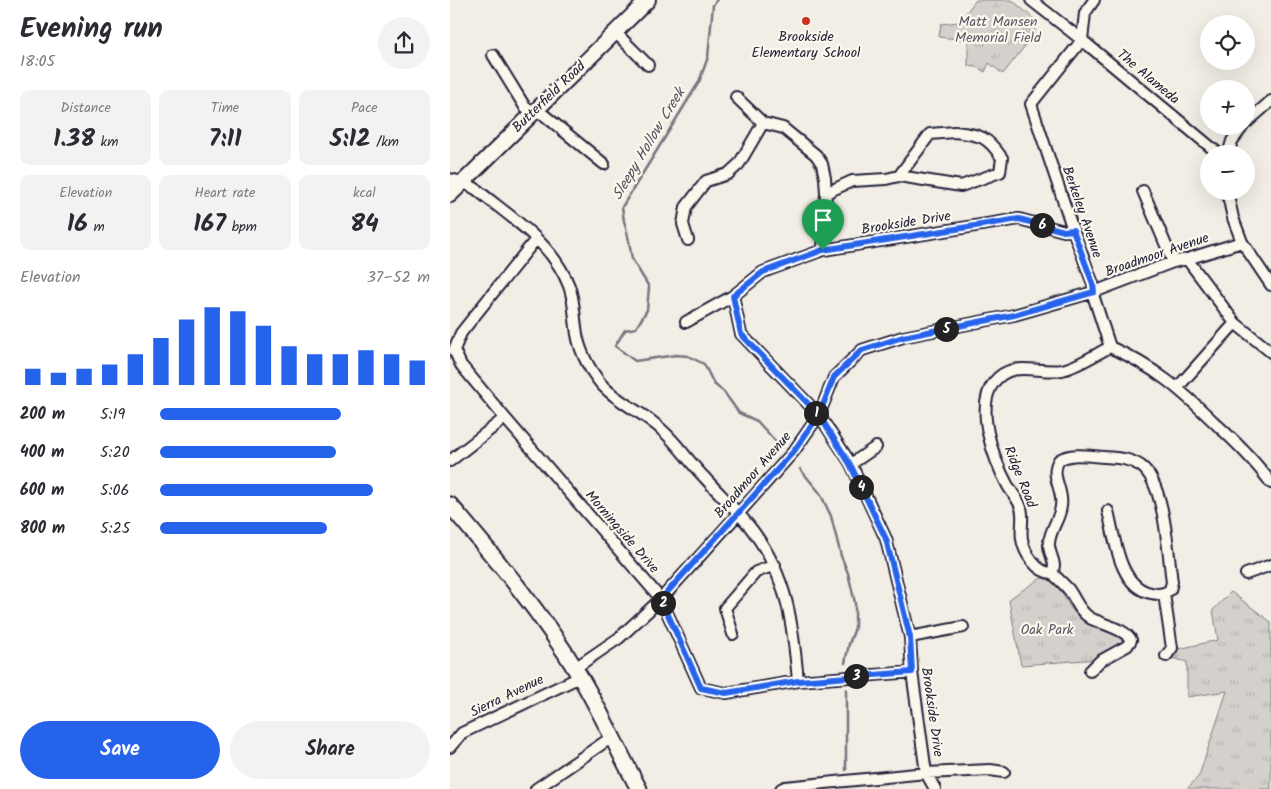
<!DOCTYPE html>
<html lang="en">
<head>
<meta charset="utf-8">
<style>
  body { margin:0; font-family:Kalam,sans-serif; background:#f2f2f3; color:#2b2b33; height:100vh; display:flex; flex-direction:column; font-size:19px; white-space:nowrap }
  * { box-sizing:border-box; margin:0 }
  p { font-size:16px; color:#7c7c81 }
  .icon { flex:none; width:28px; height:28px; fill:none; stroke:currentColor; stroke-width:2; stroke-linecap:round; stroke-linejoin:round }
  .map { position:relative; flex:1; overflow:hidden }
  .details { display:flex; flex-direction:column; background:#fff; width:450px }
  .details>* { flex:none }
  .controls { position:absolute; left:750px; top:15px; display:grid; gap:10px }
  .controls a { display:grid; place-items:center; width:55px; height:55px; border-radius:50%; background:#fff; box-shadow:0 5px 20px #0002; font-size:25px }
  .pin { position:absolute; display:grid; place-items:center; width:42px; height:42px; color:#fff; margin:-51px -21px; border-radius:50% 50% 50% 0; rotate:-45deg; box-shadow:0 0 5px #0007 }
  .pin .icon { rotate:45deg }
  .km { position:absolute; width:25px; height:25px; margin:-12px; border-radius:50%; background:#222; color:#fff; font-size:14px; line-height:25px; text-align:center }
  .round { display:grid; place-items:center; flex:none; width:52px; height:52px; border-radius:26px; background:#f2f2f3 }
  .head { display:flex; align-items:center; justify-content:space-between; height:85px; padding:0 20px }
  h1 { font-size:28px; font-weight:700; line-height:38px }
  .figures { display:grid; grid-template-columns:repeat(3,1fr); gap:8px; height:85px; padding:5px 20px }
  .figures div { display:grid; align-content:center; border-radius:10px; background:#f2f2f3; text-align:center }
  .figures b { font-size:25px; font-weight:700 }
  .figures small { font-size:14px; font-weight:400 }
  .figures p { font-size:14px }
  .chart { height:140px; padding:10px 20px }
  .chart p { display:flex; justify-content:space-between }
  .chart svg { width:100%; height:90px; margin-top:5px; stroke:#2563eb; stroke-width:6 }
  .cta { display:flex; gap:10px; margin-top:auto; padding:10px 20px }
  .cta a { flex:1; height:58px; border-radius:30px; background:#2563eb; color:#fff; font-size:20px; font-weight:700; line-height:58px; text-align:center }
  .cta a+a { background:#f2f2f3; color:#2b2b33 }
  ul { padding:0 20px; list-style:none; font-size:16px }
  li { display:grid; grid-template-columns:80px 60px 1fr; align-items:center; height:38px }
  li i { height:12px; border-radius:6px; background:#2563eb }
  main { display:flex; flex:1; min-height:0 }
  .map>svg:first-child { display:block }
  .grass { fill:url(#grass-tufts); stroke:#7b7a84 }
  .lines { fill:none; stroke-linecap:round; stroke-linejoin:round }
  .stream { stroke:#76747f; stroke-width:2.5 }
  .street-casing { stroke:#22223b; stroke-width:14 }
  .secondary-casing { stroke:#22223b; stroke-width:18 }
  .primary-casing { stroke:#22223b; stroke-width:19 }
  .street { stroke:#fbf7ec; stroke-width:10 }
  .secondary { stroke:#fbf7ec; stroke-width:14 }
  .primary { stroke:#fbf7ec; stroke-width:15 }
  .route-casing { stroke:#fff; stroke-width:10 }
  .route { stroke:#2563eb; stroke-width:6 }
  .poi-dot { fill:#c8321e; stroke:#fbf7ec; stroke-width:2 }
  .labels { text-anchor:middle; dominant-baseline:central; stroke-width:4.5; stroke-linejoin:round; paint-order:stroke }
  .park-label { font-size:14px; fill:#575766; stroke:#fbf7ec }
  .poi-label { font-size:14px; fill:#22223b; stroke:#fbf7ec }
  .street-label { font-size:14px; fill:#22223b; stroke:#fbf7ec }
  .water-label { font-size:15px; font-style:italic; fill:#535263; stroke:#fbf7ec }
</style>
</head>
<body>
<main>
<section class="details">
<div class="head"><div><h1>Evening run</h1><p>18:05</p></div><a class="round"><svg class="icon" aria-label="share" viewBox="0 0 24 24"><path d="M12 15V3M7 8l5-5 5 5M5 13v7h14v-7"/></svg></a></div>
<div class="figures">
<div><p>Distance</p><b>1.38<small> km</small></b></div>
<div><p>Time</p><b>7:11</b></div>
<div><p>Pace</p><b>5:12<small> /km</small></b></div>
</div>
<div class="figures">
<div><p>Elevation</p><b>16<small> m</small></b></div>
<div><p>Heart rate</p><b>167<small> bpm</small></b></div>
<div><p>kcal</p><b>84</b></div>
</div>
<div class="chart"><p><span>Elevation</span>37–52 m</p>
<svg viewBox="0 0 160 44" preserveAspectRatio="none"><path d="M5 44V36M15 44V38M25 44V36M35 44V34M45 44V29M55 44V21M65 44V12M75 44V6M85 44V8M95 44V15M105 44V25M115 44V29M125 44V29M135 44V27M145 44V29M155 44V32"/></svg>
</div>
<ul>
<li><b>200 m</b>5:19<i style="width:67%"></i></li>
<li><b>400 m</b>5:20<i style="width:65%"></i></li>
<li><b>600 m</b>5:06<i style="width:79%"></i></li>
<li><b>800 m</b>5:25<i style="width:62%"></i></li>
</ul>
<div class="cta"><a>Save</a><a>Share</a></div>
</section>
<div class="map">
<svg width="821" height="789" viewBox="0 0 821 789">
  <defs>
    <pattern id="grass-tufts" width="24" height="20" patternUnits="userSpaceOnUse" patternTransform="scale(1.25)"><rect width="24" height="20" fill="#d4d1cc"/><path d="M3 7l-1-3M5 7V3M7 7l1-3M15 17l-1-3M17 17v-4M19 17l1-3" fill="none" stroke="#b6b3b0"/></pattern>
  </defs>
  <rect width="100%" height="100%" fill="#f2eee5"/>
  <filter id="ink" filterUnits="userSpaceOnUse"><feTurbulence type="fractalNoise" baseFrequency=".02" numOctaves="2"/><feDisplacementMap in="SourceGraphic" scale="10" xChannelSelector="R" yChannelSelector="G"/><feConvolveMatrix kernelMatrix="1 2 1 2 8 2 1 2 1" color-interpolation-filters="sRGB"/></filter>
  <g filter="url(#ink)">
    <path class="grass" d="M526 0H562L585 20V33L553 74 539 63 535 72 526 67 518 66V40L489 37 491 24 509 22Z
      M591 578C612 581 613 601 625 613 631 619 670 633 680 637L676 642 649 659 571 665 559 601 562 597Z
      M781 592 821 622V789H737L749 776 777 691 737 697V662L722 658 724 650 768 640 763 610Z"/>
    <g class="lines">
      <path class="stream" d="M267 0 263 5 258 57 249 82 172 207 174 221 178 236 182 259 199 287 197 310 186 328 175 330 165 346 185 361 226 355 238 356 254 364 264 384 274 392 289 413 307 421 327 443
        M350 469 370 493 381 516 391 556 398 573 405 603V628L399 644 395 663
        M396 689V770"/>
      <defs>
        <path id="street" d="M581 0 632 40 769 154
          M644 0 635 13 632 40 581 104 623 230 643 284 644 298 660 347C705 367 731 390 766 424 786 442 805 461 821 483
          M166 33 198 65
          M43 55 75 107 94 115 154 164
          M286 97 313 123 333 128 366 155 372 164 375 178 376 193 373 250
          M796 123 821 101
          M505 132C531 135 537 136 552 158L550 172 511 186 449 176 480 134Z
          M778 154 782 141 793 126
          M0 179 13 182 26 189C60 217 103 243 119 286 124 299 124 313 126 327 128 349 138 368 152 385 169 404 194 412 212 430 228 444 240 463 255 478 271 496 289 512 303 531 338 578 343 625 348 681
          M693 191 723 262
          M777 191 783 218 792 242 821 285
          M376 193 402 181 436 179 449 176
          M86 239 11 333 4 350 11 365 55 418 211 599 251 688 276 693 348 681 462 672
          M238 240 233 224 236 207 256 181 278 174 289 164 313 123
          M737 259 785 323 821 352
          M283 296 291 334 369 415 401 464 436 539 460 637 462 672 476 773 485 789
          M236 322 283 296 313 272 373 250 569 219 614 231 623 230
          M728 387 785 323
          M0 461 55 418
          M401 464 426 447
          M602 573C608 563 598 554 599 543 600 529 610 519 611 506 614 489 599 476 609 460 622 452 639 456 654 457 667 458 679 458 691 466 715 483 718 554 722 582L720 590C713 594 709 595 701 593 669 587 665 538 658 511
          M602 573C587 573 574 553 572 539 570 527 575 516 570 505 567 498 562 493 558 486 544 460 524 408 544 382 562 359 589 374 612 370 627 367 646 354 660 347
          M602 573C608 579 614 584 619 590 626 600 629 611 640 618 651 624 676 629 681 640L677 646 650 661 640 671
          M796 574 821 565
          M714 594 722 648 716 656
          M283 634 275 608 306 572 325 565
          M460 637 513 627
          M125 668 169 638 211 599 288 514 344 451 369 415 384 377 412 350 453 337 564 315 644 292 723 262 737 259 792 242
          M0 747 12 733 130 677
          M86 789 162 737
          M331 789 335 787 476 773 540 770 554 772"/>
        <path id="secondary" d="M0 195 198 0"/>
        <path id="primary" d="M0 505C46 559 92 613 129 675 151 711 168 751 189 789"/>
      </defs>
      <use href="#street" class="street-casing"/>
      <use href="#secondary" class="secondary-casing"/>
      <use href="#primary" class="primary-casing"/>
      <use href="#street" class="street"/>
      <use href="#secondary" class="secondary"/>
      <use href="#primary" class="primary"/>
    </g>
  </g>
  <g class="lines" filter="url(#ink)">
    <defs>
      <path id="route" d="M373 250 313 272 283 296 291 334 369 415 344 451 211 599 251 688 276 693 348 681 462 672 460 637 436 539 400 464 369 415 384 377 412 350 453 337 564 315 644 292 643 284 623 230 614 231 569 219 373 250"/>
    </defs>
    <use href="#route" class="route-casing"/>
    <use href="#route" class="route"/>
  </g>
  <circle class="poi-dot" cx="356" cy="21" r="5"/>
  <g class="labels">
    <g class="park-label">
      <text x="548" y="22">Matt Mansen<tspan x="548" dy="16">Memorial Field</tspan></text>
      <text x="597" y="630">Oak Park</text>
    </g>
    <g class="poi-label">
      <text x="356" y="37">Brookside<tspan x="356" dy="16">Elementary School</tspan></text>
    </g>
    <g class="street-label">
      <text transform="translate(698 77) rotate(40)">The Alameda</text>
      <text transform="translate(99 97) rotate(-44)">Butterfield Road</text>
      <text transform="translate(632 212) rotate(71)">Berkeley Avenue</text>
      <text transform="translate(456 223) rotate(-9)">Brookside Drive</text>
      <text transform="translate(707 255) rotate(-19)">Broadmoor Avenue</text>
      <text transform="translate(303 475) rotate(-49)">Broadmoor Avenue</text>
      <text transform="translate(570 477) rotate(68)">Ridge Road</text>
      <text transform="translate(172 532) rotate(49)">Morningside Drive</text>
      <text transform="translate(57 696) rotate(-26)">Sierra Avenue</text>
      <text transform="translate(482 712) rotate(82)">Brookside Drive</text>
    </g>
    <g class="water-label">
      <text transform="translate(199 144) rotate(-59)">Sleepy Hollow Creek</text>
    </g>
  </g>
</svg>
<div class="controls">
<a><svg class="icon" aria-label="locate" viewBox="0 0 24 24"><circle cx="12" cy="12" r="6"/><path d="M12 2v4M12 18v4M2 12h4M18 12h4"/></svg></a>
<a>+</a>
<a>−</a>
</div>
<div class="pin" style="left:373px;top:250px;background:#1e9e55"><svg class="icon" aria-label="arrive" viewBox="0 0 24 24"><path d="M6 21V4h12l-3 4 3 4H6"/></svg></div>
<b class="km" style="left:366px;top:413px">1</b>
<b class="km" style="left:213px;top:603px">2</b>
<b class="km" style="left:406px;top:676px">3</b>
<b class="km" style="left:411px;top:487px">4</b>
<b class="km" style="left:496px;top:329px">5</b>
<b class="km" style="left:592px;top:225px">6</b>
</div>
</main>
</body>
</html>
